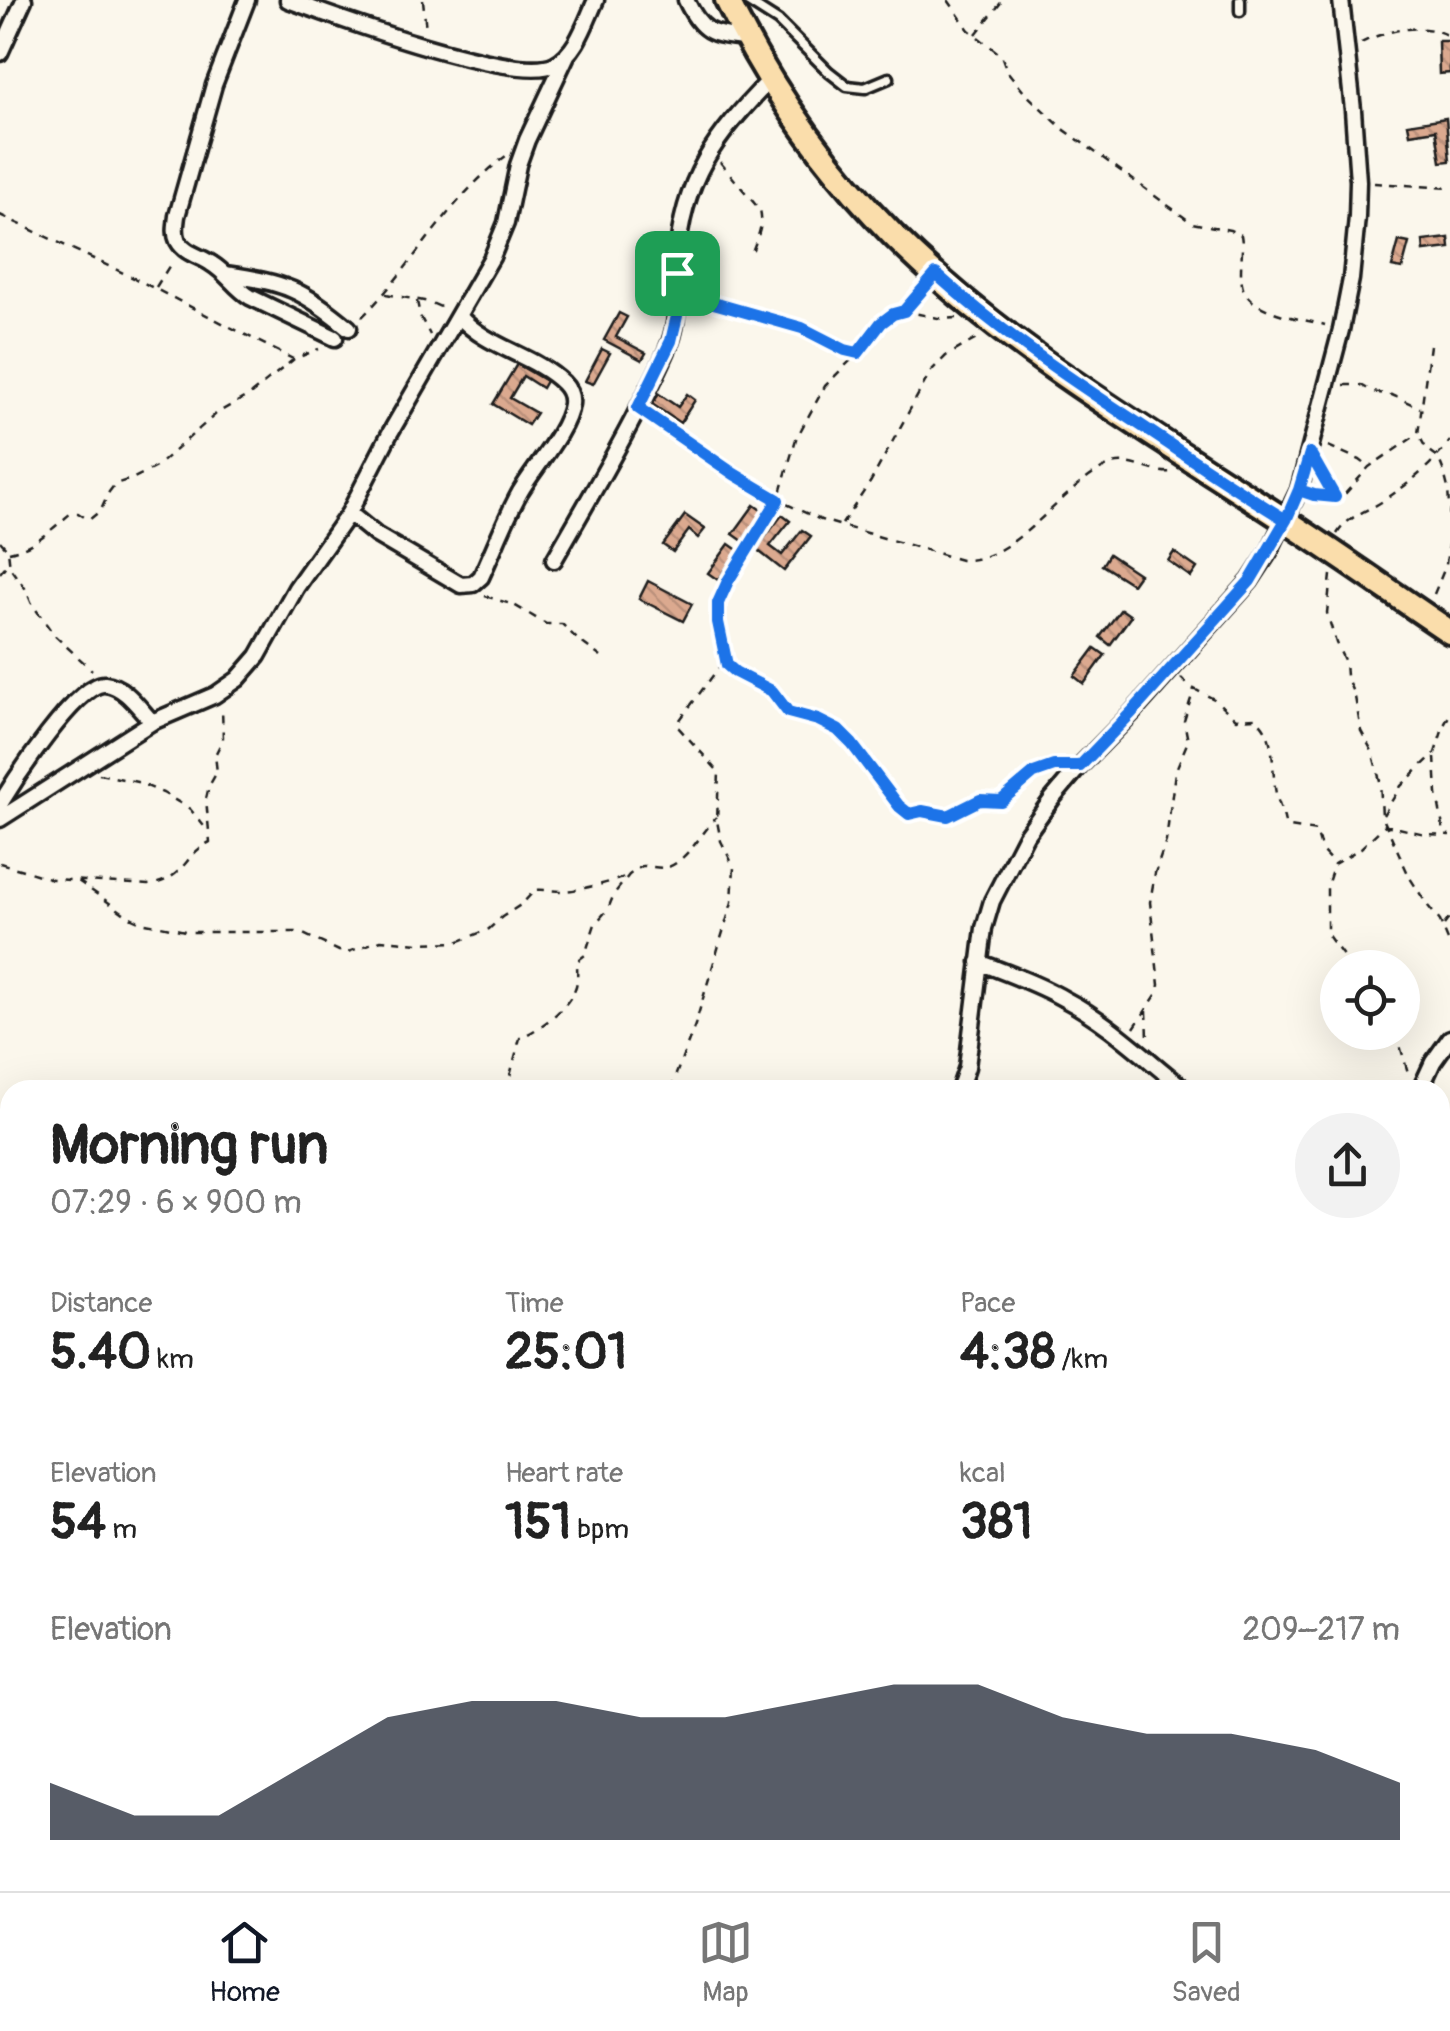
<!DOCTYPE html>
<html lang="en">
<head>
<meta charset="utf-8">
<style>
  body { margin:0; font-family:Pangolin,sans-serif; background:#f2f2f2; color:#222; height:100vh; display:flex; flex-direction:column; font-size:38px; white-space:nowrap }
  * { box-sizing:border-box; margin:0 }
  p { font-size:32px; color:#767676 }
  .icon { flex:none; width:55px; height:55px; fill:none; stroke:currentColor; stroke-width:2; stroke-linecap:round; stroke-linejoin:round }
  .map { position:relative; flex:1; overflow:hidden }
  .side { position:absolute; left:0px; top:1080px; width:1450px; height:812px; display:flex; flex-direction:column; background:#fff; border-radius:30px 30px 0 0; box-shadow:0 10px 40px #0002 }
  .side>* { flex:none }
  .controls { position:absolute; left:1320px; top:950px; display:grid; gap:20px }
  .controls a { display:grid; place-items:center; width:100px; height:100px; border-radius:50%; background:#fff; box-shadow:0 10px 40px #0002; font-size:50px }
  .pin { position:absolute; display:grid; place-items:center; width:85px; height:85px; color:#fff; margin:-42px; border-radius:20px; box-shadow:0 5px 15px #0006 }
  .round { display:grid; place-items:center; flex:none; width:105px; height:105px; border-radius:52px; background:#f2f2f2 }
  .head { display:flex; align-items:center; justify-content:space-between; height:170px; padding:0 50px }
  h1 { font-size:55px; font-weight:800; line-height:75px }
  .metrics { display:grid; grid-template-columns:repeat(3,1fr); gap:15px; height:170px; padding:10px 50px }
  .metrics div { display:grid; align-content:center }
  .metrics b { font-size:50px; font-weight:800 }
  .metrics small { font-size:28px; font-weight:400 }
  .metrics p { font-size:28px }
  .chart { height:280px; padding:20px 50px }
  .chart p { display:flex; justify-content:space-between }
  .chart svg { width:100%; height:180px; margin-top:10px; fill:#111827; opacity:.7 }
  .tabs { display:flex; justify-content:space-around; align-items:center; height:140px; border-top:2px solid #e0e0e0; background:#fff; font-size:28px; color:#767676 }
  .tabs a { display:grid; justify-items:center; gap:5px }
  .tabs .on { color:#111827 }
  .map>svg:first-child { display:block }
  .building { fill:url(#building-back-hatch); stroke:#1c1c1c; stroke-width:2.5 }
  .lines { fill:none; stroke-linecap:round; stroke-linejoin:round }
  .service-casing { stroke:#1c1c1c; stroke-width:15 }
  .minor-casing { stroke:#1c1c1c; stroke-width:21 }
  .primary-casing { stroke:#1c1c1c; stroke-width:30 }
  .path { stroke:#1c1c1c; stroke-width:2.5; stroke-dasharray:8 8; stroke-linecap:butt }
  .service { stroke:#fbf7ec; stroke-width:8 }
  .minor { stroke:#fbf7ec; stroke-width:14 }
  .primary { stroke:#faddab; stroke-width:22 }
  .route-casing { stroke:#fff; stroke-width:20 }
  .route { stroke:#1a73e8; stroke-width:12 }
</style>
</head>
<body>
<div class="map">
<svg width="1450" height="1891" viewBox="0 0 1450 1891">
  <defs>
    <pattern id="building-back-hatch" width="6" height="6" patternUnits="userSpaceOnUse" patternTransform="scale(2.5)"><rect width="6" height="6" fill="#dba98f"/><path d="M-1 5l2 2M0 0l6 6M5-1l2 2" fill="none" stroke="#bb917b"/></pattern>
  </defs>
  <rect width="100%" height="100%" fill="#fbf7ec"/>
  <filter id="ink" filterUnits="userSpaceOnUse"><feTurbulence type="fractalNoise" baseFrequency=".01" numOctaves="2"/><feDisplacementMap in="SourceGraphic" scale="20" xChannelSelector="R" yChannelSelector="G"/><feConvolveMatrix kernelMatrix="1 2 1 2 8 2 1 2 1" color-interpolation-filters="sRGB"/></filter>
  <g filter="url(#ink)">
    <path class="building" d="M1438 41H1450V73L1439 74Z
      M1446 118 1450 161 1441 162 1436 130 1410 134 1408 124Z
      M1449 238 1450 248 1424 251 1423 241Z
      M1399 241 1409 243 1402 269 1392 267Z
      M619 313 627 317 616 337 646 353 642 360 604 340Z
      M602 349 610 353 593 384 585 381Z
      M517 364 546 381 542 388 523 376 510 398 536 413 528 425 493 404Z
      M659 394 678 407 687 394 695 400 680 423 652 404Z
      M754 505 764 512 743 541 733 534Z
      M685 515 705 529 698 538 689 530 673 552 663 545Z
      M782 515 790 521 770 546 782 555 802 530 811 536 784 571 756 549Z
      M729 544 739 551 718 580 708 573Z
      M1174 552 1197 568 1191 577 1168 561Z
      M1109 554 1139 574 1132 584 1102 565Z
      M648 581 692 604 683 621 639 599Z
      M1121 609 1131 616 1110 645 1100 637Z
      M1095 648 1105 655 1084 684 1074 676Z"/>
    <g class="lines">
      <defs>
        <path id="service" d="M745 0 778 21 829 72 847 86 865 88 889 78
          M1240 0V11"/>
        <path id="minor" d="M247 0 214 85 177 216C176 225 174 233 178 241 185 254 201 256 212 264 227 273 235 288 250 297L335 338
          M288 0C334 17 517 84 555 64 577 53 586 21 596 0
          M686 0C701 32 711 35 746 38
          M0 53 24 0
          M225 274C286 283 302 289 349 328
          M349 513 376 535 461 585 473 584 481 577C494 549 505 519 520 492 534 468 568 430 571 404 572 396 569 389 563 383 533 354 487 348 459 316
          M554 560C581 513 608 467 633 419 646 394 660 369 670 343 680 316 676 288 677 260 682 179 716 135 770 80
          M0 804C14 781 78 682 105 684 125 686 139 708 152 722
          M0 819 152 722 215 695 238 679 258 656 296 588 349 513 390 433 492 257 506 223 518 165 527 140 567 55
          M979 962C1009 974 1039 984 1066 1000 1110 1023 1147 1060 1186 1090
          M959 1090 967 1067 984 928 992 901 1026 835 1052 799 1080 766 1133 712 1250 581 1269 552 1299 490 1341 330 1351 279 1357 217 1358 181 1353 110 1341 0
          M1420 1090 1433 1062 1450 1038
          M0 1247 10 1252
          M1440 1854 1450 1839
          M260 1882 263 1891
          M77 1891 88 1882
          M1416 1891 1420 1882"/>
        <path id="primary" d="M727 0C769 87 825 166 893 235 1007 350 1152 433 1286 521 1342 557 1395 595 1450 632"/>
      </defs>
      <use href="#service" class="service-casing"/>
      <use href="#minor" class="minor-casing"/>
      <use href="#primary" class="primary-casing"/>
      <path class="path" d="M423 0 426 30
        M948 0 969 30 1001 55 1007 71 1024 92 1062 128 1192 223 1230 230 1241 235C1244 251 1239 268 1242 284 1246 313 1301 318 1325 325
        M976 34 1003 0
        M1361 43C1386 30 1425 21 1450 37
        M720 162 760 210C764 225 757 238 752 252
        M1374 183 1450 188
        M0 215 134 278 293 359
        M156 287 173 260
        M692 288C723 314 767 316 804 329 822 335 836 348 855 352
        M386 294 429 302 445 309
        M417 301 420 316 430 335
        M904 311 922 291
        M362 317C413 267 448 199 506 156
        M957 318 943 319 904 311 893 314 881 323 858 353 825 386 796 439 778 500 766 524 728 581 718 603 720 637 725 659 730 669 773 691 788 713 818 720 838 730 851 744 899 805 909 814 923 811 948 816 981 800 1001 801C1023 784 1029 771 1059 766
        M1430 345 1418 434 1426 448 1438 457 1444 472 1448 488 1450 525
        M1344 385H1361L1373 392 1392 395 1420 408
        M652 418 734 474 778 500 821 520 961 560C1018 562 1059 487 1110 465 1129 457 1151 474 1171 472
        M1328 446 1360 460 1369 467
        M1322 472 1334 496
        M1314 495 1335 497 1345 494 1369 467 1418 434
        M842 524 871 481 931 371 946 356 980 337
        M1337 534C1349 515 1366 512 1383 501 1410 483 1430 467 1450 441
        M0 541 8 550 10 568 25 588 32 604 54 635 92 670
        M9 552C34 547 52 529 71 513H78L89 520 101 510 109 492 115 484 134 478 156 467 217 413 251 394 294 359 319 349
        M0 573 9 562
        M1331 575 1327 613 1336 643 1345 662 1346 676 1355 697 1361 731 1372 751 1380 781 1382 816 1410 878 1428 906 1440 921 1450 945
        M1434 594 1446 565 1450 527
        M485 596 514 605 546 624H562L577 639 601 657
        M1181 678 1190 687 1214 699 1236 719 1255 718C1280 738 1269 774 1278 801 1281 810 1284 815 1285 824L1290 827 1316 831 1322 851 1334 864
        M1435 757 1437 794 1444 833
        M99 774 137 782 163 793 190 809 208 831
        M1383 815 1401 786 1435 753 1444 725 1450 714
        M0 863 52 879 148 885C185 880 183 855 210 842L206 799 209 786 217 772 215 755 223 739 222 709
        M78 881 128 916 141 922 190 932H299L339 951 348 952 381 940 419 943 457 942 489 929 502 917 522 904 535 890C544 889 552 891 561 891 576 891 615 882 629 875
        M1444 925 1450 917
        M1352 968 1327 934V886L1334 864 1361 848 1385 825 1425 834 1450 835
        M1147 1011 1148 1038
        M1134 1028 1156 995 1159 985 1150 902 1155 873 1166 841 1175 772 1188 741 1184 721 1194 689
        M1396 1032 1409 1076
        M503 1090 510 1076 520 1038C540 1029 569 1008 576 986 578 979 577 969 577 961L585 955 595 924 608 909 614 894 629 875 642 866C651 866 660 869 668 867 685 862 704 831 716 817
        M670 1090 695 1025 732 902 734 867 721 841 717 821 719 772 678 727 679 721 723 662
        M1440 1114 1450 1125
        M1440 1363 1450 1369
        M1440 1730 1450 1738
        M1066 1882 1068 1891
        M150 1891 157 1882
        M341 1891V1882
        M1022 1891 1032 1882"/>
      <use href="#service" class="service"/>
      <use href="#minor" class="minor"/>
      <use href="#primary" class="primary"/>
    </g>
  </g>
  <g class="lines" filter="url(#ink)">
    <defs>
      <path id="route" d="M677 273V316L671 341 638 408 734 474 778 500 728 581 718 603V622L727 665 735 672 772 691 788 712 818 720 838 730 852 744 899 806 909 814 922 811 948 816 980 800 1001 801 1034 773 1054 766H1080L1132 712 1250 581 1286 520 1299 490 1310 453 1335 497 1314 495 1299 490 1286 520C1235 489 1186 455 1136 422 1067 377 998 330 936 274L904 311 893 314 881 323 858 353 845 350 802 328 710 302 677 273"/>
    </defs>
    <use href="#route" class="route-casing"/>
    <use href="#route" class="route"/>
  </g>
</svg>
<div class="controls">
<a><svg class="icon" aria-label="locate" viewBox="0 0 24 24"><circle cx="12" cy="12" r="6"/><path d="M12 2v4M12 18v4M2 12h4M18 12h4"/></svg></a>
</div>
<div class="pin" style="left:677px;top:273px;background:#1e9e55"><svg class="icon" aria-label="arrive" viewBox="0 0 24 24"><path d="M6 21V4h12l-3 4 3 4H6"/></svg></div>
<section class="side">
<div class="head"><div><h1>Morning run</h1><p>07:29 · 6 × 900 m</p></div><a class="round"><svg class="icon" aria-label="share" viewBox="0 0 24 24"><path d="M12 15V3M7 8l5-5 5 5M5 13v7h14v-7"/></svg></a></div>
<div class="metrics">
<div><p>Distance</p><b>5.40<small> km</small></b></div>
<div><p>Time</p><b>25:01</b></div>
<div><p>Pace</p><b>4:38<small> /km</small></b></div>
</div>
<div class="metrics">
<div><p>Elevation</p><b>54<small> m</small></b></div>
<div><p>Heart rate</p><b>151<small> bpm</small></b></div>
<div><p>kcal</p><b>381</b></div>
</div>
<div class="chart"><p><span>Elevation</span>209–217 m</p>
<svg viewBox="0 0 160 44" preserveAspectRatio="none"><path d="M0 44V30L10 38L20 38L30 26L40 14L50 10L60 10L70 14L80 14L90 10L100 6L110 6L120 14L130 18L140 18L150 22L160 30V44z"/></svg>
</div>
</section>
</div>
<nav class="tabs">
<a class="on"><svg class="icon" aria-label="home" viewBox="0 0 24 24"><path d="M3 11l9-7 9 7M6 9v11h12V9"/></svg>Home</a>
<a><svg class="icon" aria-label="map" viewBox="0 0 24 24"><path d="M3 6l6-2 6 2 6-2v14l-6 2-6-2-6 2zM9 4v14M15 6v14"/></svg>Map</a>
<a><svg class="icon" aria-label="saved" viewBox="0 0 24 24"><path d="M7 4h10v16l-5-4-5 4z"/></svg>Saved</a>
</nav>
</body>
</html>
